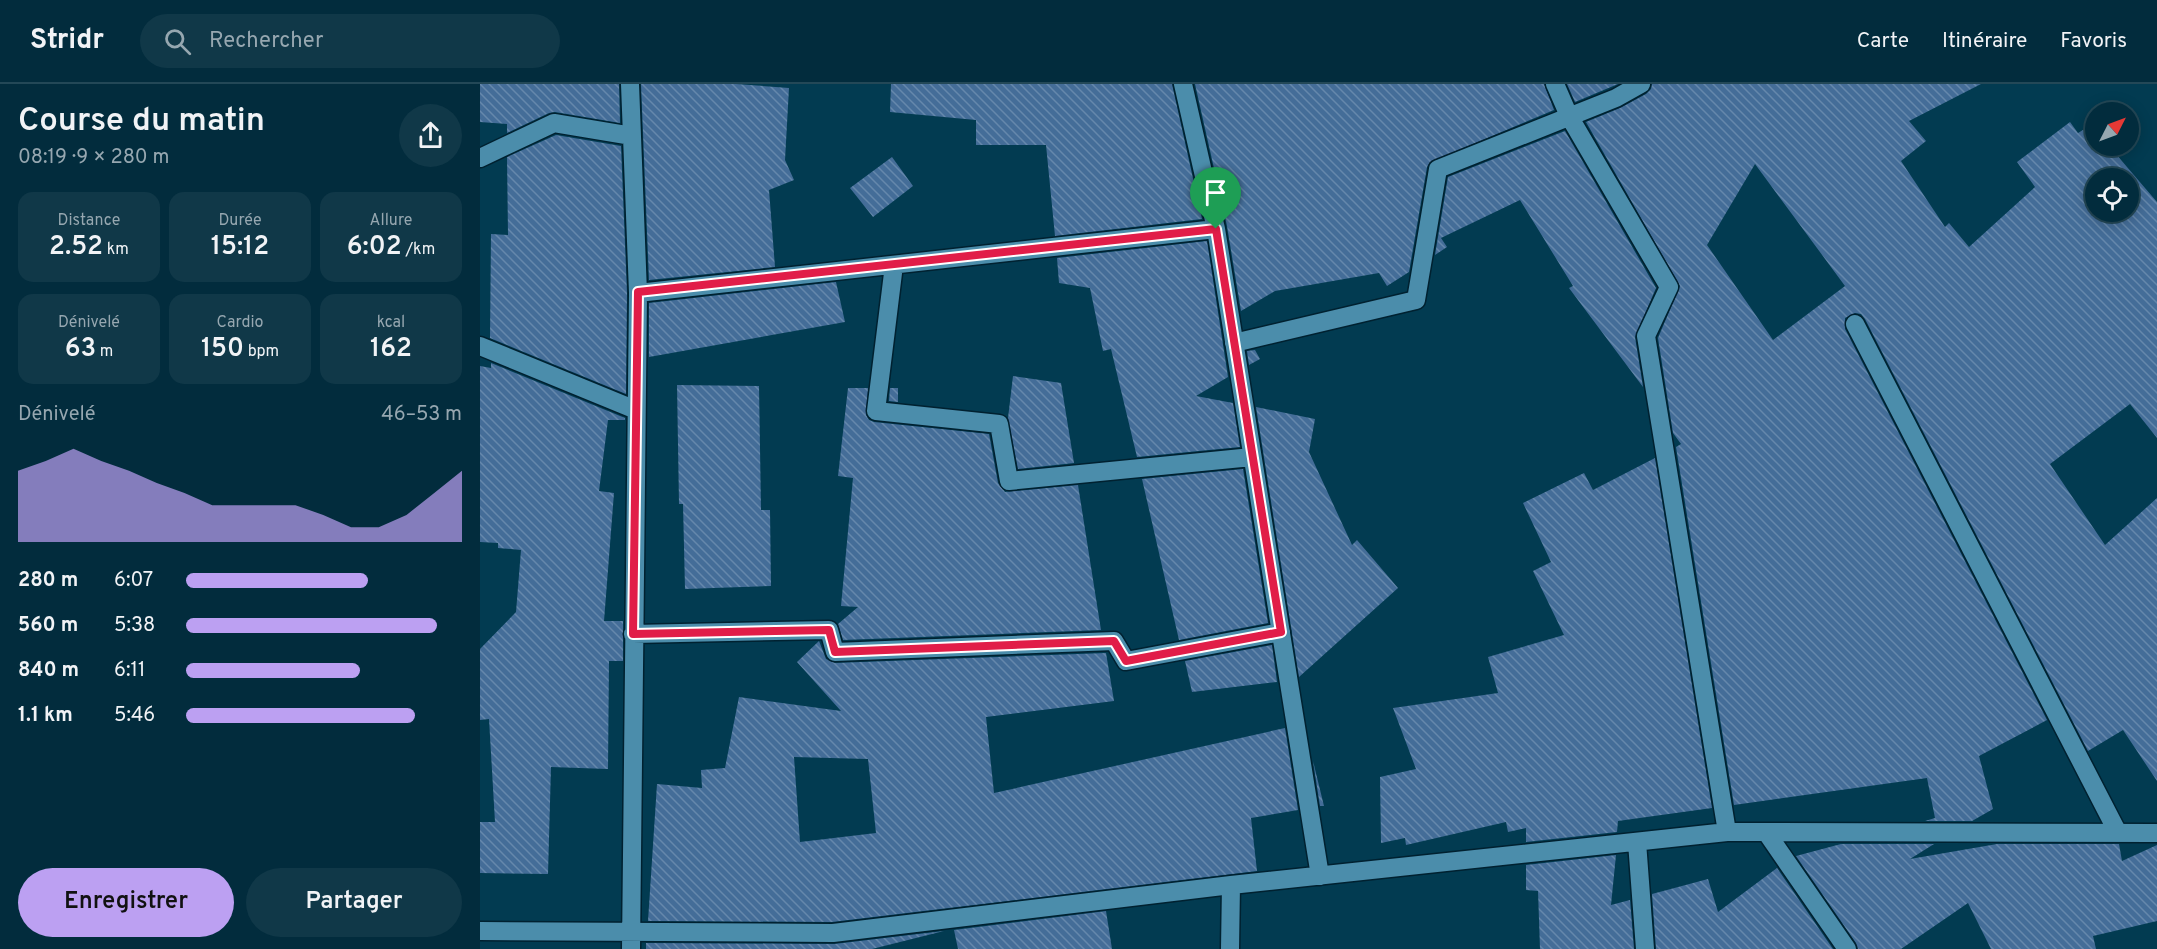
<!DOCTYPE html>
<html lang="fr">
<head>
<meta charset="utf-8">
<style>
  body { margin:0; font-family:Overpass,sans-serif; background:#103848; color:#f1f3f6; height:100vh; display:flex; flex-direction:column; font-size:22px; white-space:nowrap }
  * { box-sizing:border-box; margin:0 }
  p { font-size:20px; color:#96a7b0 }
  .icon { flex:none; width:33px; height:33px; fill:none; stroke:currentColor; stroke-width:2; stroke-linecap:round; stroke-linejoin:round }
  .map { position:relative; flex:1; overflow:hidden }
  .drawer { display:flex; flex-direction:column; background:#022c3d; width:480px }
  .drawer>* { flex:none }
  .needle { width:39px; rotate:48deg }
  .buttons { position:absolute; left:1605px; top:18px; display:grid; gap:12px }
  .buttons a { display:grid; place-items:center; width:54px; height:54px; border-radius:50%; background:#022c3d; box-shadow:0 3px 15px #0003,0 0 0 2px #234857; font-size:30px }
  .pin { position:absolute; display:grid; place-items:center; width:51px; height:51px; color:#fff; margin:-62px -26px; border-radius:50% 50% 50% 0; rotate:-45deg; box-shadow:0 0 6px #0007 }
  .pin .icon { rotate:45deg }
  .round { display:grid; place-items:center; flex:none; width:63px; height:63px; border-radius:32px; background:#103848 }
  .headline { display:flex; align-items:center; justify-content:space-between; height:102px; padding:0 18px }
  h1 { font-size:33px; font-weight:600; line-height:45px }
  .figures { display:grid; grid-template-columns:repeat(3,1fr); gap:9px; height:102px; padding:6px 18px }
  .figures div { display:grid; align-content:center; border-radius:15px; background:#103848; text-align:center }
  .figures b { font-size:26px; font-weight:600 }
  .figures small { font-size:16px; font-weight:400 }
  .figures p { font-size:16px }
  .chart { height:168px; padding:12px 18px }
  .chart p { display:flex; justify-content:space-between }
  .chart svg { width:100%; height:108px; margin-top:6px; fill:#bca0f2; opacity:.7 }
  .primary-button { display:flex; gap:12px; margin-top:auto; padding:12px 18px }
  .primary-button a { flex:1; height:69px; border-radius:36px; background:#bca0f2; color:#111; font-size:24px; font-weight:600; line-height:69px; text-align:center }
  .primary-button a+a { background:#103848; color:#f1f3f6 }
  ul { padding:0 18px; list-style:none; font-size:20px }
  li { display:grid; grid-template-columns:96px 72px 1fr; align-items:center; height:45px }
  li i { height:15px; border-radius:8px; background:#bca0f2 }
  header { display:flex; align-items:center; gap:36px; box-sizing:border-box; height:84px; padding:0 30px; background:#022c3d; border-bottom:2px solid #234857 }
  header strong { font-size:28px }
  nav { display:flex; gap:33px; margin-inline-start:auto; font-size:21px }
  .search { width:420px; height:54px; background:#103848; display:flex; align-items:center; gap:15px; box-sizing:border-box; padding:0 21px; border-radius:33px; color:#96a7b0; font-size:22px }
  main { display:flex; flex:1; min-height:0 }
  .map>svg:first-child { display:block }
  .building { fill:url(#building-back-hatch); fill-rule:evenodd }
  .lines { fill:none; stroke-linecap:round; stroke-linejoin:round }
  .minor-casing { stroke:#002130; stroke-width:21 }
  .minor { stroke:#4b8dab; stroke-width:18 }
  .route-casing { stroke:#fff; stroke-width:12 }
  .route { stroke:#e11d48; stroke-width:8 }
</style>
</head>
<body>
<header>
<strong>Stridr</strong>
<div class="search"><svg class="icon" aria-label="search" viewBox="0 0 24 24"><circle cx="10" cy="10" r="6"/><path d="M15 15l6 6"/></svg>Rechercher</div>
<nav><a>Carte</a><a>Itinéraire</a><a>Favoris</a></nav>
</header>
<main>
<section class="drawer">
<div class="headline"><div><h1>Course du matin</h1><p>08:19 · 9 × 280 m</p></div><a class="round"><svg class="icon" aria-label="share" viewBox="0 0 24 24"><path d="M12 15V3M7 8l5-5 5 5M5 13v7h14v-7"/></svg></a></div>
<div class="figures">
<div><p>Distance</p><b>2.52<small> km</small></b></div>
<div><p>Durée</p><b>15:12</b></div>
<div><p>Allure</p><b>6:02<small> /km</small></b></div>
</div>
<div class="figures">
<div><p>Dénivelé</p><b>63<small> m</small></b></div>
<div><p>Cardio</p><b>150<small> bpm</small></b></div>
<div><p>kcal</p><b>162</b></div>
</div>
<div class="chart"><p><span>Dénivelé</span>46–53 m</p>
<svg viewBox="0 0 160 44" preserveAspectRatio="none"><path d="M0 44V15L10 11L20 6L30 11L40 15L50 20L60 24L70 29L80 29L90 29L100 29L110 33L120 38L130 38L140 33L150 24L160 15V44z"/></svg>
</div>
<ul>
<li><b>280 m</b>6:07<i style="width:66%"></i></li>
<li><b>560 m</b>5:38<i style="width:91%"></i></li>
<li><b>840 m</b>6:11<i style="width:63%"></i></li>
<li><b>1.1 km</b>5:46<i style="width:83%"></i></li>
</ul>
<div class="primary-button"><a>Enregistrer</a><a>Partager</a></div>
</section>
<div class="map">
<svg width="1677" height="865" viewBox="0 0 1677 865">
  <defs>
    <pattern id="building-back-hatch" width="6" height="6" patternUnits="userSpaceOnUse" patternTransform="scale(1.5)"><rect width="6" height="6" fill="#446d98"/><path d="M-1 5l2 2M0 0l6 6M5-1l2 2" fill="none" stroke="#6588ac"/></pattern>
  </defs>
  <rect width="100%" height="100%" fill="#023b51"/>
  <path class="building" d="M0 0H139L140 39 75 28 69 29 27 49V40L0 38Z
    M161 0H256L309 4 305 76 314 96 289 106 295 183 169 196Z
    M411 0H692L722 135 575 152 566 61H496V36L410 28Z
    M715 0H1064L1074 26 950 78 947 83 929 188 907 202 899 189 795 207 761 227 747 142Z
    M1087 0H1138L1095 18Z
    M1172 0H1501L1429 37 1446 57 1421 77 1465 143 1469 139 1489 163 1555 103 1537 78 1590 38 1598 49 1616 38V62H1629L1677 118V354L1650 320 1570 380 1625 461 1677 414V697L1643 646 1608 667 1385 235 1381 230 1375 229 1365 234V245L1567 636 1499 672 1513 725 1492 737H1445L1455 734 1447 694 1254 721 1196 363 1201 360 1193 349 1178 254 1200 202 1106 38 1140 24 1166 10 1171 5ZM1275 80 1365 202 1293 256 1227 161ZM1616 94H1648V128H1616Z
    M1085 47 1176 204 1155 253 1163 303 1089 204 1093 202 1040 116 961 154 967 163 955 171 968 93Z
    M76 51 141 62 147 209 146 310 10 254 11 150 28 151 27 73Z
    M412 73 433 102 393 133 370 104Z
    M727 157 748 293 716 312 753 319 760 363 657 373 631 265 623 267 610 204 579 199 577 174Z
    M356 198 365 238 169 273V219Z
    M775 266 780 275 769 281 767 267Z
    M11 279 145 334V336H128L119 407 134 409 124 537H143V577H129L128 685 71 683 68 790 0 789V738H15L9 635 0 636V565L36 528 41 466 18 464V459L0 458V282L11 284Z
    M533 292 581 299 594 379 538 385 528 334Z
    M197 301 279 302 281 426H290L291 502 205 505 203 420H199Z
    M368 304H388L386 331 389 336 394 338 509 350 518 399 525 408 598 401 621 546 363 556 358 540 378 523 361 522 373 394 358 392Z
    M410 304H418V318L409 317Z
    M776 323 835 335 829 368 872 461 877 456 918 504 819 593Z
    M1175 374 1232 724 1138 737 1137 748 1046 758V744L1028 748 1026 738 926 761 925 754 901 759 900 693 936 685 913 624 1018 609 1008 573 1084 551 1053 487 1071 478 1043 419 1104 389 1113 406Z
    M763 385 788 539 699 556 662 395Z
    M339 557 346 575 355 579 626 569 634 617 506 633 514 709 805 644 818 726 771 734 777 787 352 838 168 837 177 700 222 704 221 686 245 684 259 613 361 627 317 578ZM314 673 388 675 396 749 320 758Z
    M792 561 797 598 712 608 705 577Z
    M833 677 844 722H840Z
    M1361 760H1454L1430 775 1517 760H1639L1642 777 1677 761V837L1613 852 1616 865H1511L1488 819 1421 865H1378L1376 859 1316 772Z
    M1136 771 1131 821 1150 816 1154 865H1060L1058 807 1046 806V781Z
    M1297 784 1353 865H1176L1172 810 1228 795 1238 828Z
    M626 827 632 865H478L474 846Z
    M464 847 392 865H166V859L354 860Z"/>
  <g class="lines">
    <defs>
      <path id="minor" d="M150 0 158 209 151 865
        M703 0 736 145 840 792
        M1075 0 1089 32 1189 203 1166 252 1247 748
        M0 74 74 39 152 52
        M414 181 396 327 519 340 529 397 772 373
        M158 209 736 145
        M1375 240 1638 749
        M754 259 936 216 958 85 1136 14 1161 0
        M0 262 156 326
        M153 550 349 546 355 568 634 557 646 577 801 548
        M1286 748 1367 865
        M1157 758 1165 865
        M0 847 353 849 751 801 1247 748 1677 749
        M750 865 751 801"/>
    </defs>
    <use href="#minor" class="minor-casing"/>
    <use href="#minor" class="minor"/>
  </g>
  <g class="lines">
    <defs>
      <path id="route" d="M736 145 801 548 646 577 634 557 355 568 349 546 153 550 158 208Z"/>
    </defs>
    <use href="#route" class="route-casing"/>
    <use href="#route" class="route"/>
  </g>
</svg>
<div class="buttons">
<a><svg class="needle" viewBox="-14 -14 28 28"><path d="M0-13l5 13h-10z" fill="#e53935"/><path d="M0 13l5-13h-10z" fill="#96a7b0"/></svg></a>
<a><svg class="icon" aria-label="locate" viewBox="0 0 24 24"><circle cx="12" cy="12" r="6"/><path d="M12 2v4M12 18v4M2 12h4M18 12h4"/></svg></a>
</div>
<div class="pin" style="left:736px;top:145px;background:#1e9e55"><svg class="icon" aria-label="arrive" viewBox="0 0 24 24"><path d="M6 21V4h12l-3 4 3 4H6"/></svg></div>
</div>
</main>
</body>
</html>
